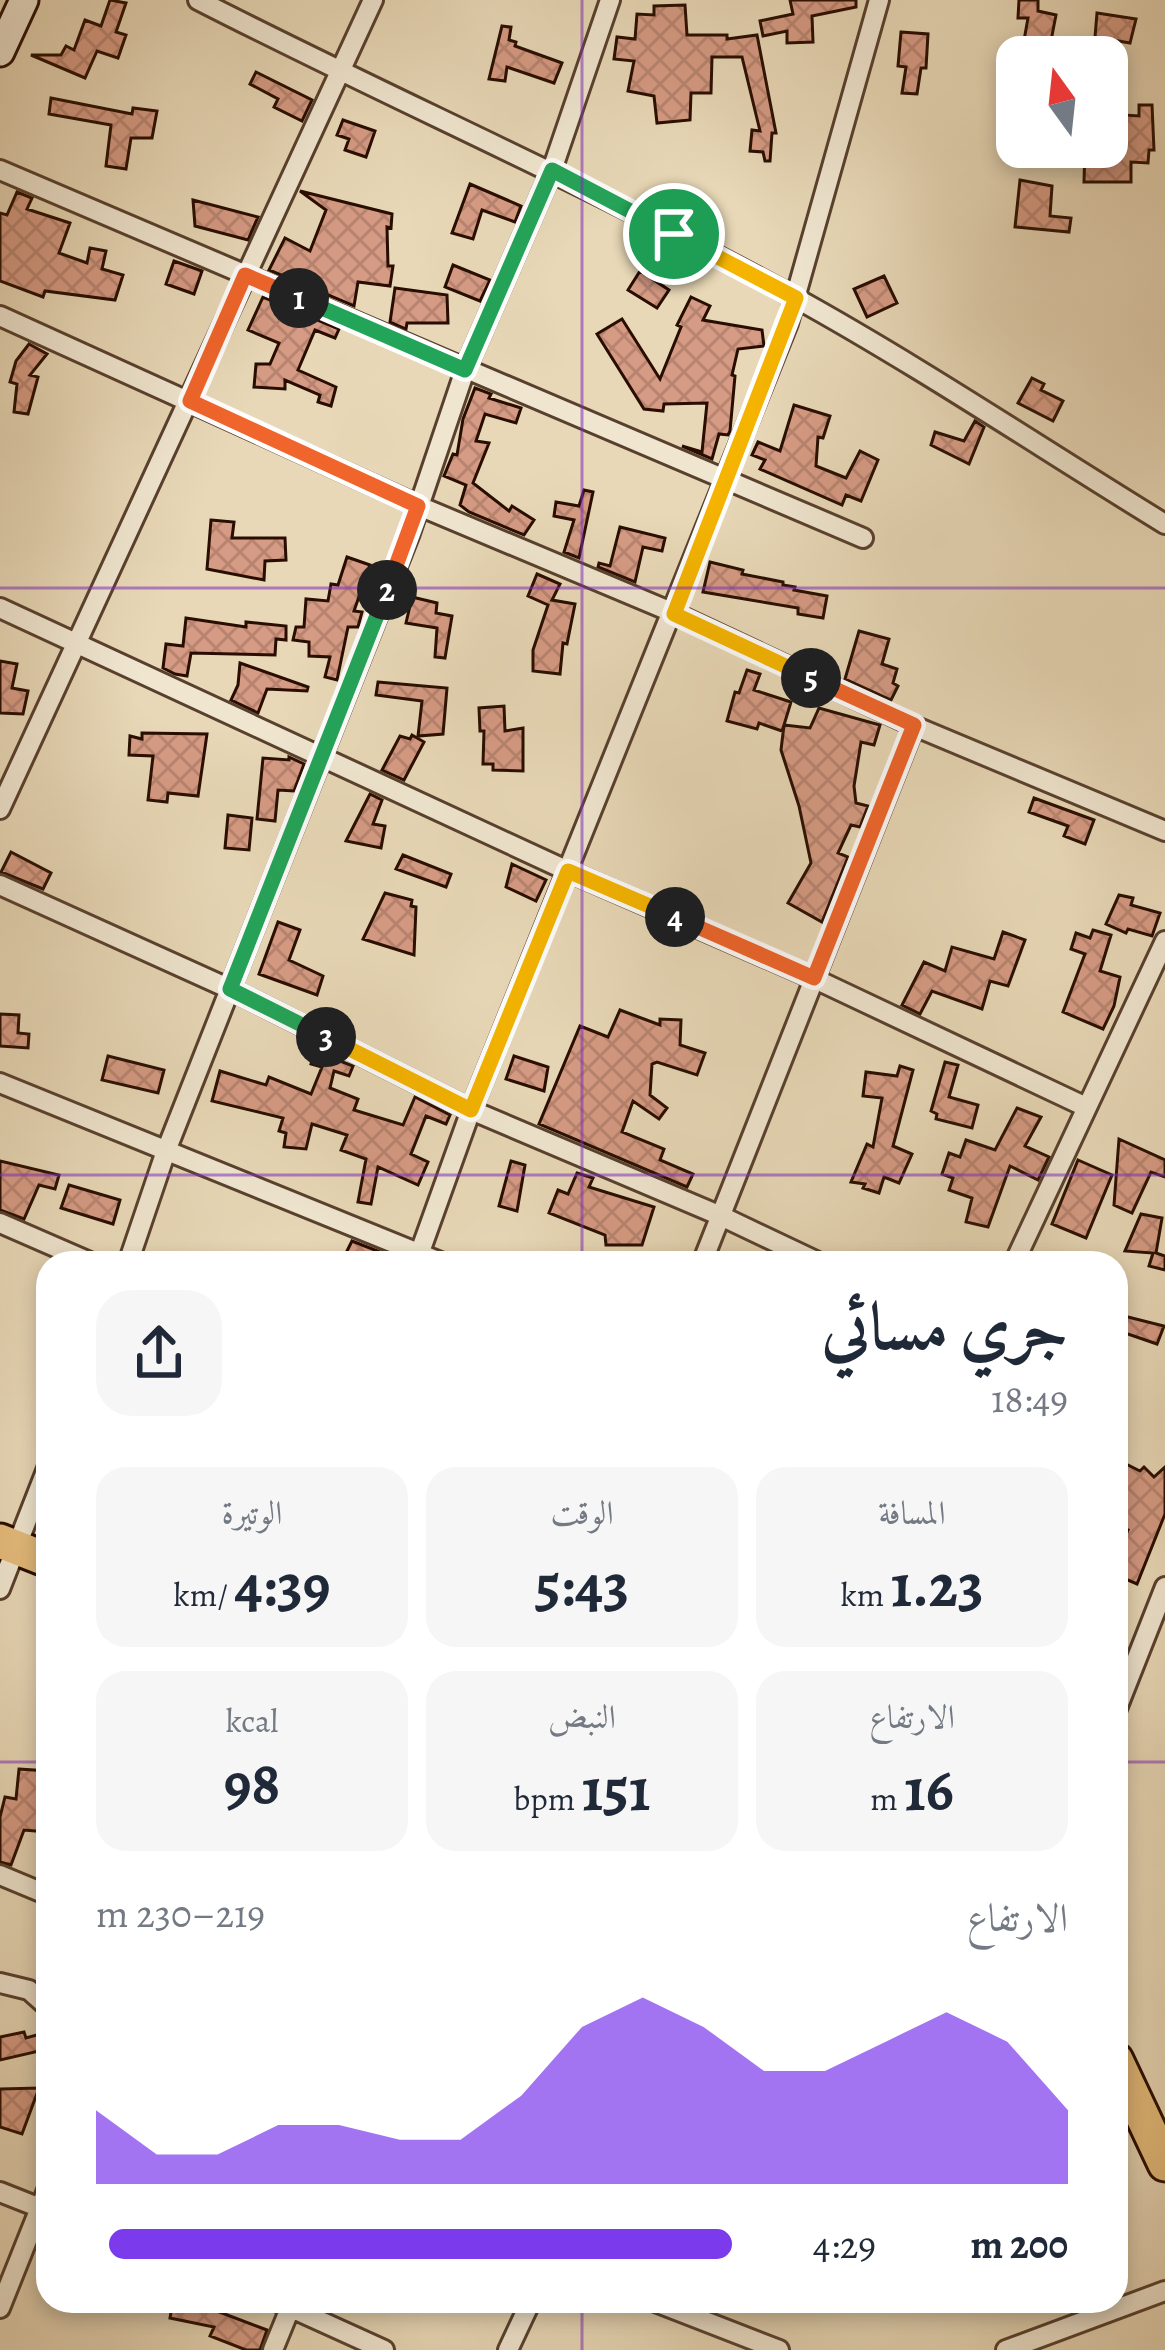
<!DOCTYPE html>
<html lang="ar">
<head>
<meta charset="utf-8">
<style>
  body { margin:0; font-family:Alegreya,Amiri,serif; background:#f6f6f7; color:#1f2937; direction:rtl; height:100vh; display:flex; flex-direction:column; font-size:45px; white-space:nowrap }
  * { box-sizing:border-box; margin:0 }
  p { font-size:39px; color:#747a83 }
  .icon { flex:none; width:66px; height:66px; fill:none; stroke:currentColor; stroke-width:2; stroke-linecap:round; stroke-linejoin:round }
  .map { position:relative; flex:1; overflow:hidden; direction:ltr }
  .side { position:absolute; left:36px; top:1251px; width:1092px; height:1062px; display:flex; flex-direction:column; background:#fff; border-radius:36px; box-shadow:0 6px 18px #0003; direction:rtl }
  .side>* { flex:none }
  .needle { width:78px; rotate:345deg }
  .tools { position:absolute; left:996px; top:36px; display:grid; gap:24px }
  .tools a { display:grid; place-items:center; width:132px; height:132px; border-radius:24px; background:#fff; box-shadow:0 6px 18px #0003; font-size:60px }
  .pin { position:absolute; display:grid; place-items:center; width:102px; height:102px; color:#fff; margin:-51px; border:6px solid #fff; border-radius:50%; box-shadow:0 3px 12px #0007 }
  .km { position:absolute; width:60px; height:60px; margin:-30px; border-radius:50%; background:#222; color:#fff; font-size:33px; line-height:60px; text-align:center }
  .round { display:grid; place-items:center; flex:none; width:126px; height:126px; border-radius:36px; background:#f6f6f7 }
  .headline { display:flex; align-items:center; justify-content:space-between; height:204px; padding:0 60px }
  h1 { font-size:66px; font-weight:600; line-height:90px }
  .metrics { display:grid; grid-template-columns:repeat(3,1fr); gap:18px; height:204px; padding:12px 60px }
  .metrics div { display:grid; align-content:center; border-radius:30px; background:#f6f6f7; text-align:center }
  .metrics b { font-size:60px; font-weight:600 }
  .metrics small { font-size:33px; font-weight:400 }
  .metrics p { font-size:33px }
  .chart { height:336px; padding:24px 60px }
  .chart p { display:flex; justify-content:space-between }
  .chart svg { width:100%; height:216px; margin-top:12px; fill:#7c3aed; opacity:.7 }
  ul { padding:0 60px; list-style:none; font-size:39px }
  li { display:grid; grid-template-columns:192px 144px 1fr; align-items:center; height:90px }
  li i { height:30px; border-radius:15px; background:#7c3aed }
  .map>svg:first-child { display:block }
  .building { fill:url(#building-cross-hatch); stroke:#280d00; stroke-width:3 }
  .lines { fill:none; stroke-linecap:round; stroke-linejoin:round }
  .street-casing { stroke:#58402e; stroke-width:24 }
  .secondary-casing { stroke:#280d00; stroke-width:33 }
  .highway-casing { stroke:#280d00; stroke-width:39 }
  .street { stroke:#f0e6d0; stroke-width:18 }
  .secondary { stroke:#f0e6d0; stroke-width:27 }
  .highway { stroke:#e4bc7c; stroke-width:33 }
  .split-1-casing { stroke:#fff; stroke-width:24 }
  .split-2-casing { stroke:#fff; stroke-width:24 }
  .split-3-casing { stroke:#fff; stroke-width:24 }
  .split-4-casing { stroke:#fff; stroke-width:24 }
  .split-5-casing { stroke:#fff; stroke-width:24 }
  .split-6-casing { stroke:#fff; stroke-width:24 }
  .split-1 { stroke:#22a559; stroke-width:15 }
  .split-2 { stroke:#f0652b; stroke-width:15 }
  .split-3 { stroke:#22a559; stroke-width:15 }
  .split-4 { stroke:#f5b400; stroke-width:15 }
  .split-5 { stroke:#f0652b; stroke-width:15 }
  .split-6 { stroke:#f5b400; stroke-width:15 }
  .grid { fill:none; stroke:#7b2cbf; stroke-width:3; stroke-opacity:0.55 }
</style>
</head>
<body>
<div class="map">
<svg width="1165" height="2350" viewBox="0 0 1165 2350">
  <defs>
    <pattern id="building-cross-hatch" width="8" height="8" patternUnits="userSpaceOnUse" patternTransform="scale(3)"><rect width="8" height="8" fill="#d69b84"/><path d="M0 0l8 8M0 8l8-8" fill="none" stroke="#b88470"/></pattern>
  </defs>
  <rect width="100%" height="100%" fill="#e8d8b7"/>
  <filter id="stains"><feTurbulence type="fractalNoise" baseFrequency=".00167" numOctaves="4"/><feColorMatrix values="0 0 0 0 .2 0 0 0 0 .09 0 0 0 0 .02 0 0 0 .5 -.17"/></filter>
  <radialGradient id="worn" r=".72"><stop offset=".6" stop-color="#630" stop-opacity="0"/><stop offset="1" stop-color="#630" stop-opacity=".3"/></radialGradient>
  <path class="building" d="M110 0 126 3 116 32 126 35 118 58 97 51 85 78 31 55H61L66 46 74 50 85 20 101 26Z
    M790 0H856V7L812 16 813 42 787 43V31L763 36 760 21 793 14Z
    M1019 0H1038V11L1056 15 1049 51 1023 46 1028 18H1018Z
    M685 5 687 35H727V39L757 35 776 133H772L770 161H765L763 152 750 151 752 130 760 131 742 57H712L711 93H691L690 120 657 123 654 96 628 91 634 61 614 59 617 37 635 39 637 14 654 15V6Z
    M1097 13 1136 19 1130 43 1095 37Z
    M502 26 511 27 509 40 516 42 515 46 562 63 554 83 507 67 505 81 489 79Z
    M901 32 928 34 926 68H921L917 94 902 93 906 67 898 66Z
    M256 72 312 100 302 121 274 107 278 99 250 84Z
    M51 98 132 114 133 108 157 111 152 138H131L126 169 106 166 111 125 49 114Z
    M1139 105H1152L1154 150H1149L1148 163 1131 162V182H1084L1085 147H1107V138L1125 140V115L1139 116Z
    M343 120 375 131 366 157 345 150 349 139 337 135Z
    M1020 180 1052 186 1050 216 1071 218 1069 232 1015 227Z
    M470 184 521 206 515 222 482 210 473 239 452 233Z
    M300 191 392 214 391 228 387 227 388 266H393L390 286 358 282 354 306 269 270 285 238 310 251 326 210Z
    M17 192 32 198 27 209 70 223 59 253 87 263 90 248 106 251 102 269 123 275 115 300 45 291 43 297 0 281V213L7 215Z
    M193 200 258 217 248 240 195 226Z
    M174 261 202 271 194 294 166 284Z
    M453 265 490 280 480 301 445 287Z
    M640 271 669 290 657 308 628 290Z
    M884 276 897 303 867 317 854 289Z
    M395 288 447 295 448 323H407L406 329 390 322Z
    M263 297 339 329 335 338 315 330 298 370 336 387 331 406 318 402 320 395 285 380V389L254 387 256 364H270L279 343 248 330Z
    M691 297 710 306 703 320 762 330 764 346 738 349 732 375 735 376 730 431 728 435 719 434 712 459 682 446 702 452 707 403 664 404 663 411 644 409 597 334 622 319 660 379 681 327 677 325Z
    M29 344 47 354 30 375 38 377 28 414 14 412 17 384 10 382 16 361Z
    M1032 378 1044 384 1041 390 1063 401 1053 421 1018 403Z
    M475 388 491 394 489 398 521 408 516 423 485 414 476 441 489 443 473 483 509 511 512 506 534 520 524 535 469 512 460 505 466 485 444 476 453 454 457 455 463 419Z
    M794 405 830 416 823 438 818 437 816 466 846 478 860 451 878 460 861 501 846 495 842 505 760 469 765 460 752 455 758 442 780 451Z
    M975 421 984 427 969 464 931 445 935 432 964 441Z
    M584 490 593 492 579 558 564 552 574 520 554 516 556 502 579 506Z
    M211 520 234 522 232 538H285L286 560 265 561 264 580 207 569Z
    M620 527 665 538 662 551 643 547 635 582 598 567 599 563 610 566Z
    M347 557 370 565 354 611 362 612 358 627H348L337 680 325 677 330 657 309 656V642L293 640 296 627H304L306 599 328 601 331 584 338 585Z
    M710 562 743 570 742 574 783 582V585L795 587 794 590 827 596 823 618 798 614V608L703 592Z
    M537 574 560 584 552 600 575 604 567 644 563 643 560 674 533 671V650L548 605 528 596Z
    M412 597 437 603 436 613 452 616 445 658 435 657 437 628 406 623Z
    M186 618 246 627V622L286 626V640L276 639 275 655 191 653 187 676 175 674 163 668 166 644 183 646Z
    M859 631 889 639 882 664 897 669 893 683 898 686 891 700 845 679Z
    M0 661 17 664 12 688 28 691 23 714 0 713Z
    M240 663 308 687 307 691 267 689 258 713 231 700 238 685Z
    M747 670 760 674 754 690 791 702 784 725 810 728 819 708 880 725 874 745 861 742 854 786 856 803 868 806 860 827 851 825 838 853 848 857 822 922 788 903 811 863 799 806 781 750 784 725 782 731 759 723 757 729 727 721 735 692 739 693Z
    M378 682 447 688 443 734 418 736 422 701 376 695Z
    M504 706 505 731 523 728V771L493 770V764H483L484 731H480L479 708Z
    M142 733 207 734 198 796 168 793 167 802 148 800 153 756 129 755 130 736 142 739Z
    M412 735 424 742 404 780 382 770 400 736 410 739Z
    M289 757 304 764 294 791 278 790 275 821 257 819 263 758 289 760Z
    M370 794 382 800 373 824 385 826 381 848 346 841Z
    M1034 798 1094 820 1085 844 1064 836 1068 826 1029 812Z
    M228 815 252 818 249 850 225 848Z
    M11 852 51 873 43 889 1 872Z
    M403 855 451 874 446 887 396 869Z
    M512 864 546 880 536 901 506 887Z
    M385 893 412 900 411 906 416 907 414 955 363 939Z
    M1119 895 1133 898 1131 905 1160 913 1152 936 1128 929 1126 933 1106 924Z
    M278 922 300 930 289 960 323 976 317 995 259 974Z
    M1093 930 1111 935 1100 971 1120 977 1114 1006 1103 1029 1063 1012 1085 954 1071 949 1076 933 1090 938Z
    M1003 932 1025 940 1008 986 990 981 982 1009 932 991 920 1014 902 1005 924 962 945 971 952 947 994 959Z
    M620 1010 660 1025V1019L681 1020 680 1045 705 1053 697 1075 657 1062 652 1064 650 1095 667 1108 659 1119 633 1101 622 1132 664 1149 660 1160 693 1174 687 1187 539 1124 580 1026 608 1037Z
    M0 1014 19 1015 18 1033 29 1034 28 1048 0 1046Z
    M315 1051 353 1066 349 1076 334 1071 330 1088 358 1099 354 1110 403 1125 415 1097 450 1115 446 1124 426 1116 411 1154 428 1162 418 1185 378 1167 371 1204 358 1202 366 1159 341 1150 347 1135 312 1124 306 1149 284 1147 286 1133 279 1131 283 1118 212 1101 220 1071 266 1085 269 1077 311 1094 322 1067 311 1064Z
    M108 1056 164 1070 158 1093 102 1080Z
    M514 1056 548 1067 544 1091 506 1079Z
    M945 1062 958 1065 949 1097 978 1105 972 1128 936 1119 937 1114 931 1111Z
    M900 1066 913 1070 893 1146 912 1154 899 1183 884 1177 879 1193 863 1188 865 1184 851 1182 867 1144 873 1147 882 1098 863 1096 866 1072 897 1076Z
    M1017 1108 1041 1117 1025 1146 1049 1157 1038 1180 1010 1166 988 1227 966 1222 972 1198 949 1190 953 1178 942 1174 949 1153 960 1157 966 1140 995 1150Z
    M1119 1139 1165 1160V1177L1151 1172 1132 1213 1114 1205Z
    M1078 1160 1112 1175 1086 1238 1052 1224Z
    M0 1161 59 1175 55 1189 39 1185 24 1219 0 1210Z
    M511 1161 525 1165 517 1211 499 1206Z
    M577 1173 593 1178 589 1187 654 1207 642 1245H606L605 1235 549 1213 558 1190 568 1194Z
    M69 1185 120 1200 113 1224 61 1208Z
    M1141 1214 1162 1218 1156 1253 1165 1256V1270L1149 1266 1153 1253 1125 1251Z
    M352 1241 403 1261V1263H341Z
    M1116 1314 1164 1326 1157 1344 1116 1330Z
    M1116 1459 1140 1471 1144 1467 1154 1477 1165 1467V1514L1137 1584 1116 1575 1121 1561 1116 1559 1128 1530 1116 1526Z
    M19 1769 48 1771V1832L24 1830 11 1865 0 1862V1817L5 1797 16 1799Z
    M24 2032 26 2038 44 2033 48 2049 0 2060V2037Z
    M39 2088 22 2134 0 2127V2089Z
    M173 2301 215 2304 214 2310 267 2330 260 2350H246L210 2336 214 2327 170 2318Z"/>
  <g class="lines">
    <defs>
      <path id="street" d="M198 0C395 101 598 189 792 296 919 366 1041 448 1165 524
        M0 170 863 538
        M0 316 419 506 674 613 914 726 1165 831
        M0 608 568 871 813 978 1086 1107
        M0 809 373 0
        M0 885 230 989 471 1110 721 1216 820 1263
        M0 1083 443 1263
        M0 1223 92 1263
        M128 1263 166 1151 410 533 465 370 552 170 610 0
        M416 1263 471 1110 788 323 879 0
        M702 1263 914 726
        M1014 1263 1165 941
        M0 1589 48 1466
        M1116 1711 1165 1587
        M0 1875 48 1895
        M0 1983 29 1990 48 2007
        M0 2192 48 2211
        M276 2301 384 2350
        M653 2301 779 2350
        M0 2308 48 2188
        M273 2350 293 2301
        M508 2350 531 2301
        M1006 2350 1165 2291"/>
      <path id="secondary" d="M0 52 24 0"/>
      <path id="highway" d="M0 1541 48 1560
        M1116 2060 1165 2164"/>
    </defs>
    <use href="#street" class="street-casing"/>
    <use href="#secondary" class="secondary-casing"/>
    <use href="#highway" class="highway-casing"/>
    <use href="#street" class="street"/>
    <use href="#secondary" class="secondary"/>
    <use href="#highway" class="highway"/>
  </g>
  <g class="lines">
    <defs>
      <path id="split-1" d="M299 298 465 370 552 170 674 234"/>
      <path id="split-2" d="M299 298 245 275 190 401 418 506 387 590"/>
      <path id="split-3" d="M326 1037 230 989 387 590"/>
      <path id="split-4" d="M326 1037 471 1110 568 871 675 917"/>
      <path id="split-5" d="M675 917 814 978 914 725 811 678"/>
      <path id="split-6" d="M674 234 796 298 674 614 811 678"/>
    </defs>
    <use href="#split-1" class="split-1-casing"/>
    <use href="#split-2" class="split-2-casing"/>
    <use href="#split-3" class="split-3-casing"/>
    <use href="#split-4" class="split-4-casing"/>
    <use href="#split-5" class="split-5-casing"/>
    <use href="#split-6" class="split-6-casing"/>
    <use href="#split-1" class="split-1"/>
    <use href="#split-2" class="split-2"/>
    <use href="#split-3" class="split-3"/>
    <use href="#split-4" class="split-4"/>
    <use href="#split-5" class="split-5"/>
    <use href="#split-6" class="split-6"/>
  </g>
  <path class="grid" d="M582 0V1263M0 588H1165M0 1175H1165M0 1762H48M1116 1762H1165M582 2301V2350"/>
  <rect width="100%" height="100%" filter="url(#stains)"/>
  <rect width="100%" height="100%" fill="url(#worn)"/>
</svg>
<div class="tools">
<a><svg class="needle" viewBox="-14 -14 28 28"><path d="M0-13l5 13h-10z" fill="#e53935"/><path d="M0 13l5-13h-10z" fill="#747a83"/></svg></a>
</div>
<div class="pin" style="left:674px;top:234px;background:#1e9e55"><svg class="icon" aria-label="arrive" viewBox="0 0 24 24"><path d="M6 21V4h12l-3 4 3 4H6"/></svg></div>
<b class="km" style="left:299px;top:298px">1</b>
<b class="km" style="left:387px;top:590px">2</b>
<b class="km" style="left:326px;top:1037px">3</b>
<b class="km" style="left:675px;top:917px">4</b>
<b class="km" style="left:811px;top:678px">5</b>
<section class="side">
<div class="headline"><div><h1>جري مسائي</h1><p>18:49</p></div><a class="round"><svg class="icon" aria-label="share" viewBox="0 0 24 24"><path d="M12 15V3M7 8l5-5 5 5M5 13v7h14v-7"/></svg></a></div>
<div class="metrics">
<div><p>المسافة</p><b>1.23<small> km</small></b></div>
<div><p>الوقت</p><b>5:43</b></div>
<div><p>الوتيرة</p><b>4:39<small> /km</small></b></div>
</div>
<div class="metrics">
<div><p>الارتفاع</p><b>16<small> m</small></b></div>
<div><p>النبض</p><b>151<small> bpm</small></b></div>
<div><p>kcal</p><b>98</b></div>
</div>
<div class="chart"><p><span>الارتفاع</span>219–230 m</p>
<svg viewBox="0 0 160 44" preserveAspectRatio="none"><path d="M0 44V29L10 38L20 38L30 32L40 32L50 35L60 35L70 26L80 12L90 6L100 12L110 21L120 21L130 15L140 9L150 15L160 29V44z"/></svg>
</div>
<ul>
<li><b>200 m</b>4:29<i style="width:98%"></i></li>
</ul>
</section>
</div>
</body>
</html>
